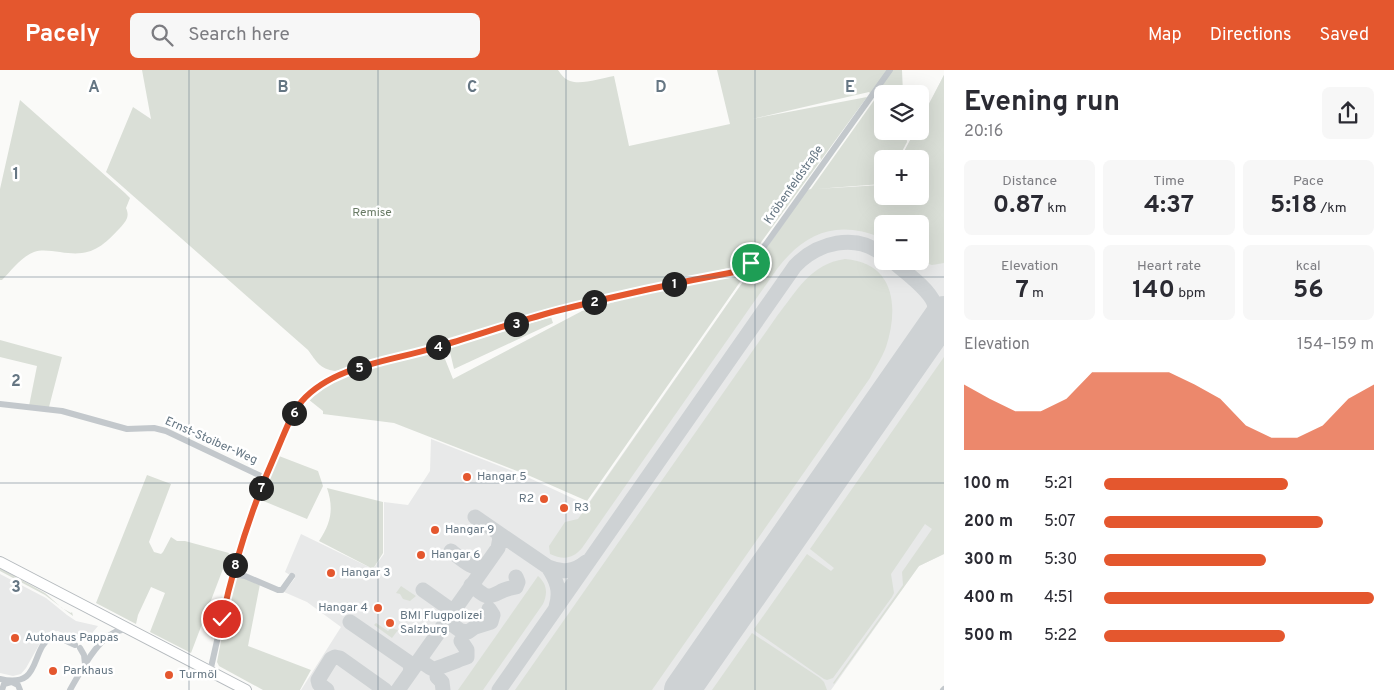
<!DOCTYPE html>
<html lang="en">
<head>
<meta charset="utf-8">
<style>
  body { margin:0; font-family:Overpass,sans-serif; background:#f7f7f7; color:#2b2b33; height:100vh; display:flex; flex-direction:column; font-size:19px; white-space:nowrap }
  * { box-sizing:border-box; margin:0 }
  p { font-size:16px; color:#7c7c81 }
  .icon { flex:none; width:28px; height:28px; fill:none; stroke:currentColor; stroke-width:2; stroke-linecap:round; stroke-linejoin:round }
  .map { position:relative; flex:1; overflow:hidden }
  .panel { display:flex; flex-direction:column; background:#fff; width:450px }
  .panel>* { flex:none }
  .buttons { position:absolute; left:874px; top:15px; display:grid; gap:10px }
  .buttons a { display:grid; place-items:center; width:55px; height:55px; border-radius:8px; background:#fff; box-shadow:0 5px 20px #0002; font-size:25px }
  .pin { position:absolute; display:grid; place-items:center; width:42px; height:42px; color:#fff; margin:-21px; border:2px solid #fff; border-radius:50%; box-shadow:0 1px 5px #0007 }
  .km { position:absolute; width:25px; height:25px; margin:-12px; border-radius:50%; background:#222; color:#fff; font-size:14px; line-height:25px; text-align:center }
  .round { display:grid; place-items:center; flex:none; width:52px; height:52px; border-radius:8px; background:#f7f7f7 }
  .head { display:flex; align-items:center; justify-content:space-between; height:85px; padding:0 20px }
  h1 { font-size:28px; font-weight:700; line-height:38px }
  .metrics { display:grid; grid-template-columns:repeat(3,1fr); gap:8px; height:85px; padding:5px 20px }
  .metrics div { display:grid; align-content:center; border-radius:8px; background:#f7f7f7; text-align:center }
  .metrics b { font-size:25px; font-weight:700 }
  .metrics small { font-size:14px; font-weight:400 }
  .metrics p { font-size:14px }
  .chart { height:140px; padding:10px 20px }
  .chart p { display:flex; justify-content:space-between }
  .chart svg { width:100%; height:90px; margin-top:5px; fill:#e4572e; opacity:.7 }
  ul { padding:0 20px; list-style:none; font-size:16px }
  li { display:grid; grid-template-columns:80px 60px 1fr; align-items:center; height:38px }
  li i { height:12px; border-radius:6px; background:#e4572e }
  header { display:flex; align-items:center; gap:30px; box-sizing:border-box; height:70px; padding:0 25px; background:#e4572e; color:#fff }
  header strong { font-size:24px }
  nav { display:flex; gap:28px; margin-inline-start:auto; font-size:18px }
  .search { width:350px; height:45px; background:#f7f7f7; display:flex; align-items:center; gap:12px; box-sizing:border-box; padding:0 18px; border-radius:8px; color:#7c7c81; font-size:19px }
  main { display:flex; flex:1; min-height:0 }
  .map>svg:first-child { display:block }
  .built { fill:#e8e9e9; fill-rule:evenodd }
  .green { fill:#dadfd7 }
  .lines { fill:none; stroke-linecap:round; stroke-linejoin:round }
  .taxiway { stroke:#ced2d4; stroke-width:15 }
  .runway { stroke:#ced2d4; stroke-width:36 }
  .primary-casing { stroke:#b5babe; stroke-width:12 }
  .minor { stroke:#c3c8cc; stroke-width:6 }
  .primary { stroke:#fff; stroke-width:10 }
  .route-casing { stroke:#fff; stroke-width:10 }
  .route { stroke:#e4572e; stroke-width:6 }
  .grid { fill:none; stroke:#657683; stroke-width:1; stroke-opacity:0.55 }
  .poi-dot { fill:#e4572e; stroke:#fff; stroke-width:2 }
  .labels { text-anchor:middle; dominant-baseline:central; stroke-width:5; stroke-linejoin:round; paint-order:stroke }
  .street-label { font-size:12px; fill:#657683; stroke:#fff }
  .park-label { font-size:12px; fill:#687a64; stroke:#fff }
  .poi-label { font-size:12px; fill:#657683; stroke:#fff; text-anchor:start }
  .grid-label { font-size:16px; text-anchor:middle; font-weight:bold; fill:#657683; stroke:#fff; stroke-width:5; stroke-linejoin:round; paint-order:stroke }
</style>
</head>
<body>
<header>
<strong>Pacely</strong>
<div class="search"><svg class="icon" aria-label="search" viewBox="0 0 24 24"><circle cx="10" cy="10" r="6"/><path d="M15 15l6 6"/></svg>Search here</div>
<nav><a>Map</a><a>Directions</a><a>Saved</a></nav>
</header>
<main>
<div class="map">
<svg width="944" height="620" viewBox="0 0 944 620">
  <rect width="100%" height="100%" fill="#fafaf8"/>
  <path class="built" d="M944 5V484L919 496 831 620H301L341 557 307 532 284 522 295 508 285 502 301 464 373 499 384 484V432L408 435 430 401 431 369 523 405 587 435 807 120 882 115V126H920V89H900L915 61H920V51ZM882 154H920V191H882Z
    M0 504 46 528 67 545 76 551 98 556 88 568H78L76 570 58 561 49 562 44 566 26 598 21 604 13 606 0 603Z"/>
  <path class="green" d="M142 0H558C561 4 564 9 570 11 582 15 601 8 614 6L629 76 730 54 717 0H902L903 24H882V61H906L907 72 898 89H882V114L816 119 882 115V126H920V89H900L915 61H920V51L944 5V193L932 195 919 191 920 154H882V168C838 150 806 161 777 199L582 478C573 489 563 490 550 484L549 476 565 452 578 449 807 120 811 119 875 29 869 22 752 49 867 27 746 193 738 196 557 237 433 275 335 301C320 299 316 291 308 280L106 102 133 37 151 49Z
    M20 30 125 123 130 128 126 138C130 147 126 151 120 158 100 179 90 187 60 182 51 181 42 179 34 182 21 187 11 201 2 210H0V119Z
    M845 189C895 193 899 237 886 277 882 288 875 298 870 308L652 620H515L777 246C797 221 810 194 845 189Z
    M731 205H742L740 212 587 431 530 406 394 353 323 344V341L308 329C338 298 400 290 441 279L453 309 582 241 650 222Z
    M551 247 553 253 454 299 449 278Z
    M0 270 62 287 49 337 29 336 37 296 0 287Z
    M944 287V484L919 496 834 614 833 613 903 515 902 502 932 459 925 454 891 504 894 523 892 527 833 608 827 610 824 609 755 561 754 559 807 484 831 501 834 498 810 479Z
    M279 386 318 401 323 416 307 449 261 430Z
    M147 405 171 414 149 472 154 482 161 484 163 482 171 467 177 471H185L229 483 191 583 150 562 165 523 151 517 138 545 136 554 96 533Z
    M327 418 383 432V483L373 499 319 471C331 453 334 439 327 418Z
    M0 498 45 523 62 538 71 543 72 542 73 546 45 525 0 501Z
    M538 506C547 514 548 523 543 534L483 620H458Z
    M240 507 260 514 248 576 311 600 300 620H263L219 596 217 592 231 518 235 508Z
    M401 516 416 526 410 531 403 529 400 524 396 523Z
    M376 553 388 561 391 558 398 560 392 568 374 555Z
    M752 563 820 608 824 612 827 620H712Z"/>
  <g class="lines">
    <path class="taxiway" d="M892 191C904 201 929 219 934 233 936 241 935 249 935 257
      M475 447 548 497
      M451 481C460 488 474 502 485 496
      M471 515C484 525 485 530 500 522 505 519 511 518 516 517L518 512 516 507
      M423 520 447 537 450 541 449 547
      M556 537C561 521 557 511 548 497 562 503 574 502 586 492
      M447 551 461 561 468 562 475 557 491 552 493 545 489 539
      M350 552 408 592 411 597 410 603
      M419 590C423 592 428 597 433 599 436 599 461 589 467 587V580L461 571
      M437 607 442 612 443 620
      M327 620 319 614 318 610 331 589 335 587 340 588 385 620
      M398 620 498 478 500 468 497 462
      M499 620 795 196C818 172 855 163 882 184"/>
    <path class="runway" d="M682 620 944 244"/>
    <defs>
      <path id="primary" d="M0 492 246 620"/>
    </defs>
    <use href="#primary" class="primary-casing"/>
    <path class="minor" d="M0 334 62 341 127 359 154 358 166 361 265 408
      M232 504 245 506 278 520H282L292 506
      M80 578 84 585 85 594
      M210 602 232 504 265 408 294 341 302 331 319 316 332 308 351 301 434 278 558 241 740 201 747 197 756 188 890 0
      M0 609C43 619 29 580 52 566L60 568 75 575
      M12 612 18 615 20 620
      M2 620 4 614 11 612
      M70 620C81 601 100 563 122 560
      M943 620 944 619"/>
    <use href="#primary" class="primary"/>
  </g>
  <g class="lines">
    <defs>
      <path id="route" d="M222 549C235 489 253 434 278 378 285 362 291 344 302 331 334 295 393 291 437 277 478 265 518 251 560 240 619 225 680 212 740 201L751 193"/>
    </defs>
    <use href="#route" class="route-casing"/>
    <use href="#route" class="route"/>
  </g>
  <path class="grid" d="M189 0V620M378 0V620M566 0V620M755 0V620M0 207H944M0 413H944"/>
  <g class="poi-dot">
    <circle cx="467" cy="407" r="5"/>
    <circle cx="544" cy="429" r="5"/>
    <circle cx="564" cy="438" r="5"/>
    <circle cx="435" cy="460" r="5"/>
    <circle cx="421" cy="485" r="5"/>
    <circle cx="331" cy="503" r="5"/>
    <circle cx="378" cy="538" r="5"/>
    <circle cx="390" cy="553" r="5"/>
    <circle cx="15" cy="568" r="5"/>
    <circle cx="53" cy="601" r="5"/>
    <circle cx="169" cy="605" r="5"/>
  </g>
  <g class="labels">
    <g class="street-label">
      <text transform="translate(794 115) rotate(-55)">Kröbenfeldstraße</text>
      <text transform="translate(211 371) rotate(24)">Ernst-Stoiber-Weg</text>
    </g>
    <g class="park-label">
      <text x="372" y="143">Remise</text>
    </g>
    <g class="poi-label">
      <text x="477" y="407">Hangar 5</text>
      <text x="534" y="429" text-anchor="end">R2</text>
      <text x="574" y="438">R3</text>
      <text x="445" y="460">Hangar 9</text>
      <text x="431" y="485">Hangar 6</text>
      <text x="341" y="503">Hangar 3</text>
      <text x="368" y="538" text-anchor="end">Hangar 4</text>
      <text x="400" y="546">BMI Flugpolizei<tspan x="400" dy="14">Salzburg</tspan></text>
      <text x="25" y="568">Autohaus Pappas</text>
      <text x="63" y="601">Parkhaus</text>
      <text x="179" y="605">Turmöl</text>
    </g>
  </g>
  <g class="grid-label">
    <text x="94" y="22">A</text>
    <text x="283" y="22">B</text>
    <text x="472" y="22">C</text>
    <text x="661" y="22">D</text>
    <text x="850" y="22">E</text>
    <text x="16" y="109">1</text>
    <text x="16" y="316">2</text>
    <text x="16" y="522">3</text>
  </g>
</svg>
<div class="buttons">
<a><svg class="icon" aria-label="layers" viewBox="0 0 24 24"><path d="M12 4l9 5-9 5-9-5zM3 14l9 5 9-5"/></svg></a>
<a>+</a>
<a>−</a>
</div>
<div class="pin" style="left:751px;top:193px;background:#1e9e55"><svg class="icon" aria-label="arrive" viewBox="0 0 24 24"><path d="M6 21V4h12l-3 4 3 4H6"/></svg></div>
<div class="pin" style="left:222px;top:549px;background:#d93025"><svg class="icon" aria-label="check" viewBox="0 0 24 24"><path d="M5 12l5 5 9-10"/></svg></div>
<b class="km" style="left:674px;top:214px">1</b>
<b class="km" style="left:594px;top:232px">2</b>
<b class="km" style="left:516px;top:254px">3</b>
<b class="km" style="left:438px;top:277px">4</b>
<b class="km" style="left:359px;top:298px">5</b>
<b class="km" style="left:294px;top:343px">6</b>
<b class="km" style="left:261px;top:418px">7</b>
<b class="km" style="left:235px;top:495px">8</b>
</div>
<section class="panel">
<div class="head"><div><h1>Evening run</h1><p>20:16</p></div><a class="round"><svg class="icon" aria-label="share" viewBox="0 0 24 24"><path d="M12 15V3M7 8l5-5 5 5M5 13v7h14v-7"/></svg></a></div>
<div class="metrics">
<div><p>Distance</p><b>0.87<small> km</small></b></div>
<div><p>Time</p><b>4:37</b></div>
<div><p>Pace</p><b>5:18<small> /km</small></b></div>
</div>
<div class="metrics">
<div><p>Elevation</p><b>7<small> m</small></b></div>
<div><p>Heart rate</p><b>140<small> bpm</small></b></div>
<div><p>kcal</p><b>56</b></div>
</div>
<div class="chart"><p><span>Elevation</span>154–159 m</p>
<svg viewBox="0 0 160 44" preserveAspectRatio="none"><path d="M0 44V12L10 19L20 25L30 25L40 19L50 6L60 6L70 6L80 6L90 12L100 19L110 32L120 38L130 38L140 32L150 19L160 12V44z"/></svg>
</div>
<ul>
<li><b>100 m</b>5:21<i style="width:68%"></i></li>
<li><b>200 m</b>5:07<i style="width:81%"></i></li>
<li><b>300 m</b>5:30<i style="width:60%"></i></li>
<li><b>400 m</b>4:51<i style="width:100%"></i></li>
<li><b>500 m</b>5:22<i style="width:67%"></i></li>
</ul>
</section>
</main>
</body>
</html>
